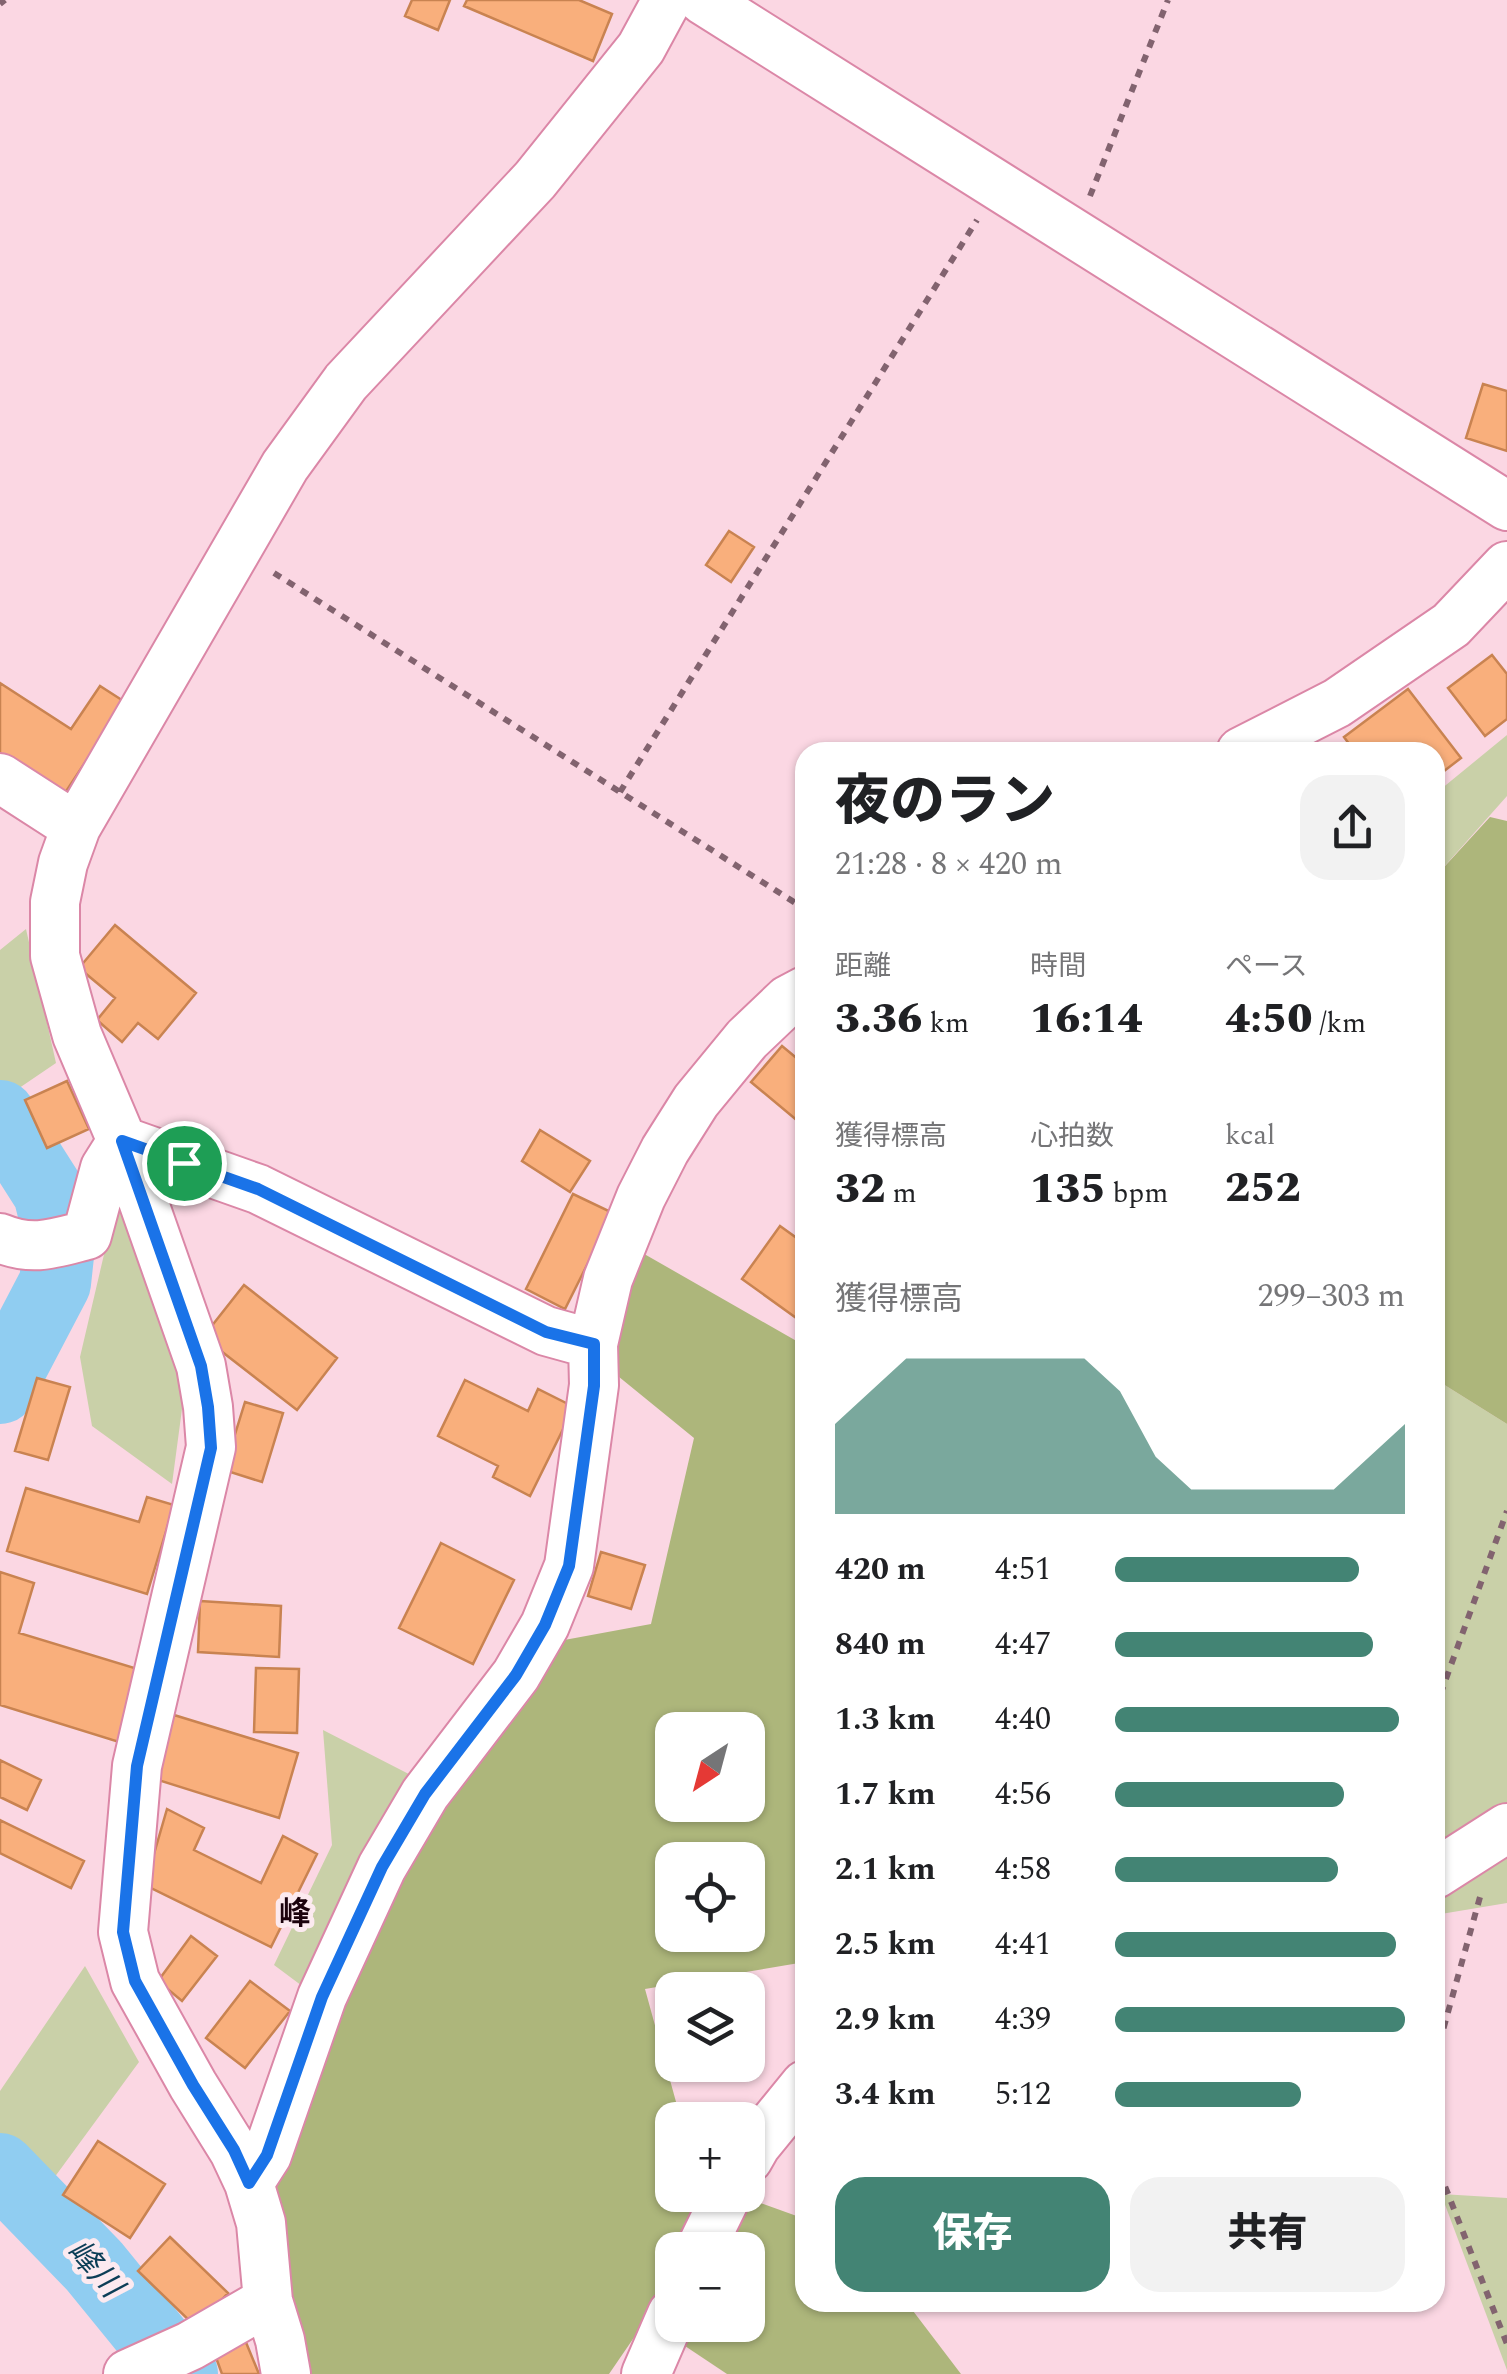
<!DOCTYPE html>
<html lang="ja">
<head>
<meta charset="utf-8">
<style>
  body { margin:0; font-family:Spectral,"Noto Sans JP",serif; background:#f2f2f2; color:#202124; height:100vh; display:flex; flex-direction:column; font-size:38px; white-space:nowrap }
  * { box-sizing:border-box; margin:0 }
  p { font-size:32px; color:#757577 }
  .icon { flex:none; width:55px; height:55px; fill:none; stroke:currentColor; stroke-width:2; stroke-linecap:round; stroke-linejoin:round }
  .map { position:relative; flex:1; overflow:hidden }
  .details { position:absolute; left:795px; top:742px; width:650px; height:1570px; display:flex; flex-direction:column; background:#fff; border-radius:30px; box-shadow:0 2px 8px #0004 }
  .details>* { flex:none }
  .needle { width:65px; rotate:216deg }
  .fabs { position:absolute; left:655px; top:1712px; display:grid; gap:20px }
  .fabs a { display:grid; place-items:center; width:110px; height:110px; border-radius:20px; background:#fff; box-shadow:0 2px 8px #0004; font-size:50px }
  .pin { position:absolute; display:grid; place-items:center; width:85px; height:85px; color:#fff; margin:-42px; border:5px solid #fff; border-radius:50%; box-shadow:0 2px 10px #0007 }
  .round { display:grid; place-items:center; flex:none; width:105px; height:105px; border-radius:30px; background:#f2f2f2 }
  .headline { display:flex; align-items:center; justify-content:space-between; height:170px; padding:0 40px }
  h1 { font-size:55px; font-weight:800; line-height:75px }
  .figures { display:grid; grid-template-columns:repeat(3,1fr); gap:15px; height:170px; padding:10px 40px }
  .figures div { display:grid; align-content:center }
  .figures b { font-size:42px; font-weight:800 }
  .figures small { font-size:28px; font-weight:400 }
  .figures p { font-size:28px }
  .chart { height:280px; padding:20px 40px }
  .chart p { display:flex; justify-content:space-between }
  .chart svg { width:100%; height:180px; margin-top:10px; fill:#438474; opacity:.7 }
  .action { display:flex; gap:20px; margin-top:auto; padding:20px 40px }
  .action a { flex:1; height:115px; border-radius:30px; background:#438474; color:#fff; font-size:40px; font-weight:800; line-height:115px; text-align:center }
  .action a+a { background:#f2f2f2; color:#202124 }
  ul { padding:0 40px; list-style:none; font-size:32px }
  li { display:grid; grid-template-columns:160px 120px 1fr; align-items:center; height:75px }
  li i { height:25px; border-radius:12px; background:#438474 }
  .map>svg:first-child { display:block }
  .green { fill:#c9d0a8 }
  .forest { fill:#adb67b; fill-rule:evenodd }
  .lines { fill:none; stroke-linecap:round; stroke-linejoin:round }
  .river { stroke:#90cdf1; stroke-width:72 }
  .building { fill:#f9af7c; stroke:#c98351; stroke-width:2.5 }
  .minor-casing { stroke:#db87a7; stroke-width:52 }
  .path { stroke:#82636f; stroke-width:6; stroke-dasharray:8 8; stroke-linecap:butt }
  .minor { stroke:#fff; stroke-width:48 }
  .route-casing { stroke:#fff; stroke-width:20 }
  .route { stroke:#1a73e8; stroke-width:12 }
  .labels { text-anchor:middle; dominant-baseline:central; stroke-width:10; stroke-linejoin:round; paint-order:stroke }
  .neighbourhood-label { font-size:32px; font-weight:bold; fill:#1c020d; stroke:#fceaf0 }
  .water-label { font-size:32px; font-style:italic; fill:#0c3e57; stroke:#fceaf0 }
</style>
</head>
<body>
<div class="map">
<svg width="1507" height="2374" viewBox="0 0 1507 2374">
  <rect width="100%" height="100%" fill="#fbd7e3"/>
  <path class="green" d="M1507 735V796L1435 877V794Z
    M26 929 56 1063 3 1099 0 1094V950Z
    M117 1199 184 1394 172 1484 92 1426 80 1357Z
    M1435 1379 1507 1424V1903L1435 1915Z
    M323 1730 440 1790 333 2009 274 1965 332 1845Z
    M85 1966 139 2062 43 2193 0 2148V2091Z
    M1441 2194 1507 2198V2370Z"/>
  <path class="forest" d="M1490 817 1507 821V1424L1435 1379V877Z
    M639 1251 800 1343 805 1338V1962L645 1989 681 2120H672V2195H738L805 2219V2302L907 2303 961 2374H727L646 2320 609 2374H292L267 2181 333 2009 440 1790 548 1643 651 1624 694 1438 613 1372ZM672 1730H748V1805H672ZM672 1860H748V1935H672ZM672 2250H748V2325H672Z"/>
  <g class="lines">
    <path class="river" d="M0 1116 49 1193 60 1237 55 1283 0 1388
      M0 2169 94 2266 182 2374"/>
  </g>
  <path class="building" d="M412 0H450L438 30 405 16Z
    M467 0H579L612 14 593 61 464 6Z
    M1483 384 1507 391V451L1466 438Z
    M729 531 754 547 731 582 706 565Z
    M1492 655 1507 674V719L1485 736 1448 688Z
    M0 683 71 729 100 686 125 702 61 799 0 759Z
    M1408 689 1461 758 1435 778V752H1355L1344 737Z
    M115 925 196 993 158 1039 138 1023 122 1042 97 1020 115 998 79 968Z
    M782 1046 805 1065V1127L751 1082Z
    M67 1081 89 1129 47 1148 25 1100Z
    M540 1130 590 1161 570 1192 522 1161Z
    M573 1194 613 1213 565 1309 526 1289Z
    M780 1226 805 1244V1311L799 1320 742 1279Z
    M244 1285 337 1358 297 1410 203 1337Z
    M37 1378 70 1387 48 1460 15 1451Z
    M465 1380 528 1411 538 1389 574 1407 530 1496 493 1477 498 1466 438 1436Z
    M245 1402 283 1413 262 1482 224 1470Z
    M26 1488 139 1522 147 1497 174 1505 147 1594 7 1551Z
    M441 1543 514 1580 473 1664 399 1628Z
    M601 1552 645 1565 631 1609 588 1596Z
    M0 1572 34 1583 19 1633 141 1670 119 1742 0 1705Z
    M200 1601 281 1606 279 1657 198 1652Z
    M256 1668 299 1669 297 1733 254 1732Z
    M174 1715 298 1753 279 1818 155 1779Z
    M0 1760 41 1780 27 1810 0 1797Z
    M167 1809 204 1828 194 1850 261 1883 283 1836 317 1854 271 1947 145 1885Z
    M0 1820 84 1861 71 1888 0 1853Z
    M191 1936 217 1956 182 2001 158 1981Z
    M250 1981 290 2011 245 2068 206 2038Z
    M98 2141 165 2184 130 2238 63 2195Z
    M170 2237 228 2293 196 2327 138 2271Z
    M245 2340 259 2374H222L214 2352Z"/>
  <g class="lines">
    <defs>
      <path id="minor" d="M703 0 1507 506
        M1241 752 1337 703 1451 625 1507 566
        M0 778 76 827
        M122 1141 258 1189 546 1331 593 1344
        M0 1238C33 1252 55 1243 87 1235L105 1168 122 1141
        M1435 1874 1507 1828
        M748 2159 756 2145 805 2085
        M249 2183 267 2155 322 1997 382 1867 425 1794 516 1675 545 1625 569 1566 594 1385 593 1344 608 1279 641 1197 665 1150 696 1101 747 1039 788 1000 805 991
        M700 2250 727 2195
        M128 2374 190 2346 268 2301
        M286 2374 280 2340 268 2301 261 2223 249 2183 234 2151 193 2085 135 1981 123 1932 137 1766 211 1447 208 1407 201 1366 122 1141 77 1035 55 956V902L63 863 76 827 285 466 346 382 535 180 641 48 667 0
        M646 2374 672 2314"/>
    </defs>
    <use href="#minor" class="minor-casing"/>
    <path class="path" d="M0 4 5 0
      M1090 196 1168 0
      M274 573 805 909
      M620 792 977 220
      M1435 1709 1507 1511
      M1435 2059 1480 1897
      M1435 2092 1439 2171 1507 2344"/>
    <use href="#minor" class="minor"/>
  </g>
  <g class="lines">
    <defs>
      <path id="route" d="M122 1141 258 1189 546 1332 594 1344V1386L569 1566 545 1625 516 1675 425 1794 382 1867 322 1997 267 2155 249 2183 234 2150 193 2085 135 1981 123 1932 137 1766 211 1448 208 1407 201 1366Z"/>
    </defs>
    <use href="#route" class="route-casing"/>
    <use href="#route" class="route"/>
  </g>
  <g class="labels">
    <g class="neighbourhood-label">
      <text x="295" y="1914">峰</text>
    </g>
    <g class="water-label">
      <text transform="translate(94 2269) rotate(48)">峰川</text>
    </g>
  </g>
</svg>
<div class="fabs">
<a><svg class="needle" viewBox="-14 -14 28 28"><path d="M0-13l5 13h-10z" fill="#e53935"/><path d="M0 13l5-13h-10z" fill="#757577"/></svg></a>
<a><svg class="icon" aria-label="locate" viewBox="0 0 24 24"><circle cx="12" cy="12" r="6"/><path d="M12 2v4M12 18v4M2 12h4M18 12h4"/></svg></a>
<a><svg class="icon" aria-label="layers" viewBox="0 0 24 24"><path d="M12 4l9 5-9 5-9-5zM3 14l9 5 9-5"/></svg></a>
<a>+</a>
<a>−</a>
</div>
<div class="pin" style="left:184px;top:1163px;background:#1e9e55"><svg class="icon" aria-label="arrive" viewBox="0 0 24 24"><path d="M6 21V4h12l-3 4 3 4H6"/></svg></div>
<section class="details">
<div class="headline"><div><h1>夜のラン</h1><p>21:28 · 8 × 420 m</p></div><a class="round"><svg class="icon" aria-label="share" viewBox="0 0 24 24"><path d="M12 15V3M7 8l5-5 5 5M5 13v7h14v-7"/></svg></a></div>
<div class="figures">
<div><p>距離</p><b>3.36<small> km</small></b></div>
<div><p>時間</p><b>16:14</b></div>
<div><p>ペース</p><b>4:50<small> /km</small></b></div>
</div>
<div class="figures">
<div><p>獲得標高</p><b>32<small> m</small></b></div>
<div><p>心拍数</p><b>135<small> bpm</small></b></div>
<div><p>kcal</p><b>252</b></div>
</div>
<div class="chart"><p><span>獲得標高</span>299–303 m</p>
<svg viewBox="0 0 160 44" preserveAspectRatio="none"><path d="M0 44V22L10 14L20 6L30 6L40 6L50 6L60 6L70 6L80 14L90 30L100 38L110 38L120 38L130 38L140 38L150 30L160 22V44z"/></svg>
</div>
<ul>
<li><b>420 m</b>4:51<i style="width:84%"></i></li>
<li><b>840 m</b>4:47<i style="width:89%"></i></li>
<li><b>1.3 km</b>4:40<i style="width:98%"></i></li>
<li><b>1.7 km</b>4:56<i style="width:79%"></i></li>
<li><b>2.1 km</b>4:58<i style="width:77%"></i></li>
<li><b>2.5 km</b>4:41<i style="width:97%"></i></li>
<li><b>2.9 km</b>4:39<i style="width:100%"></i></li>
<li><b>3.4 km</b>5:12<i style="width:64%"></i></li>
</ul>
<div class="action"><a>保存</a><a>共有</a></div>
</section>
</div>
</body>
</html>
